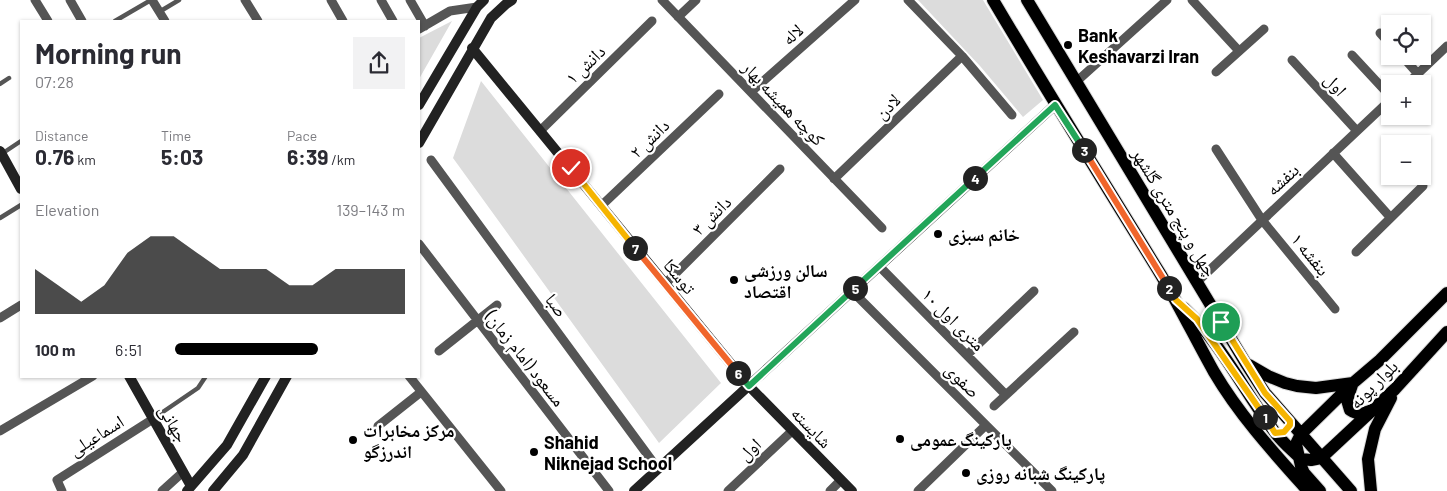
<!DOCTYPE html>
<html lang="en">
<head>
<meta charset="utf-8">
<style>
  body { margin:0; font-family:Barlow,"Noto Naskh Arabic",sans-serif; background:#f2f2f3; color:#2b2b33; height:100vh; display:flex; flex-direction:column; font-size:19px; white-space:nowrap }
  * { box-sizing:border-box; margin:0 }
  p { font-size:16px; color:#7c7c81 }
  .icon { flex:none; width:28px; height:28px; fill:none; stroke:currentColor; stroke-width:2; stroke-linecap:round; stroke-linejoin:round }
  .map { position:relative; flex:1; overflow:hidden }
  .side { position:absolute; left:20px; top:20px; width:400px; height:358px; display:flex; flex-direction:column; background:#fff; border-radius:0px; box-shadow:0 1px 4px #0004 }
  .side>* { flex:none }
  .controls { position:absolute; left:1381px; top:15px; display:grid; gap:10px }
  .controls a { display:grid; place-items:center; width:50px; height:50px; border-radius:0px; background:#fff; box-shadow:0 1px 4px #0004; font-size:25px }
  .pin { position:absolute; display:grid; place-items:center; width:42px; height:42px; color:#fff; margin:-21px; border:2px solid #fff; border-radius:50%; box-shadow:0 1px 5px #0007 }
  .km { position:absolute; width:25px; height:25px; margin:-12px; border-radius:50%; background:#222; color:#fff; font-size:14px; line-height:25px; text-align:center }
  .round { display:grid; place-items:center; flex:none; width:52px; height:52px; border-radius:0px; background:#f2f2f3 }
  .overview { display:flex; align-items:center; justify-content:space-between; height:85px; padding:0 15px }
  h1 { font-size:28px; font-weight:700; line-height:38px }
  .figures { display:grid; grid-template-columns:repeat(3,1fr); gap:8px; height:85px; padding:5px 15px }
  .figures div { display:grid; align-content:center }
  .figures b { font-size:21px; font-weight:700 }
  .figures small { font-size:14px; font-weight:400 }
  .figures p { font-size:14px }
  .chart { height:140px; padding:10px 15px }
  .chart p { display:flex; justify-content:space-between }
  .chart svg { width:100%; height:90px; margin-top:5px; fill:#000; opacity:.7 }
  ul { padding:0 15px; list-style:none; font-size:16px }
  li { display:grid; grid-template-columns:80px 60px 1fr; align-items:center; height:38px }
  li i { height:12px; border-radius:6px; background:#000 }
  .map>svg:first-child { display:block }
  .green { fill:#dcdcdc }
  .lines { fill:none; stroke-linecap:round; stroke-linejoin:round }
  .primary-casing { stroke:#dbdbdb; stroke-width:14 }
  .lane { stroke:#555; stroke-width:4.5 }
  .street { stroke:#555; stroke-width:9 }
  .secondary { stroke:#222; stroke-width:10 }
  .primary { stroke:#000; stroke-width:12 }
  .split-1-casing { stroke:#fff; stroke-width:10 }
  .split-2-casing { stroke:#fff; stroke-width:10 }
  .split-3-casing { stroke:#fff; stroke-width:10 }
  .split-4-casing { stroke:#fff; stroke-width:10 }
  .split-5-casing { stroke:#fff; stroke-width:10 }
  .split-6-casing { stroke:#fff; stroke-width:10 }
  .split-7-casing { stroke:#fff; stroke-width:10 }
  .split-8-casing { stroke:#fff; stroke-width:10 }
  .split-1 { stroke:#f5b400; stroke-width:6 }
  .split-2 { stroke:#f5b400; stroke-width:6 }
  .split-3 { stroke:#f0652b; stroke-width:6 }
  .split-4 { stroke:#22a559; stroke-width:6 }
  .split-5 { stroke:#22a559; stroke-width:6 }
  .split-6 { stroke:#22a559; stroke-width:6 }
  .split-7 { stroke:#f0652b; stroke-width:6 }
  .split-8 { stroke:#f5b400; stroke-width:6 }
  .poi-dot { fill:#000; stroke:#fff; stroke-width:2 }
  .labels { text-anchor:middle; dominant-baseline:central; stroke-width:4.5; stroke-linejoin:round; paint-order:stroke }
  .street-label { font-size:18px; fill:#000; stroke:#fff }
  .poi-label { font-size:18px; font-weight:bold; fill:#000; stroke:#fff; text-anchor:start }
</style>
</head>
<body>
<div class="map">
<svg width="1447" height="491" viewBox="0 0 1447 491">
  <rect width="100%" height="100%" fill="#fff"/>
  <path class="green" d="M918 0H983L1043 100 1023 117 980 66Z
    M452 21 419 79V38Z
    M481 81 721 383 659 443 453 158Z"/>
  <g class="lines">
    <defs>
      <path id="primary" d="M993 0C1048 93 1105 184 1161 275 1180 307 1196 340 1214 372 1240 416 1274 453 1308 491
        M1027 0 1245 362 1265 393 1351 491
        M1184 308C1221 343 1244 391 1274 431 1282 442 1292 450 1301 459L1311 460 1321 458
        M1249 365 1268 376 1285 383 1297 386 1316 388 1353 383 1380 360 1447 293
        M1352 385 1347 400 1350 410C1358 415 1363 414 1372 410
        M1321 458 1395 389 1447 332
        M1320 491 1304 473 1301 466 1296 444 1301 434 1353 383
        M1371 491 1368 459 1375 429 1391 398"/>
    </defs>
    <use href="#primary" class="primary-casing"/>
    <path class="lane" d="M159 12 179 0
      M115 21 151 0
      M0 84 9 78
      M3 153 21 141
      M0 218 21 205
      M154 418 198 388 206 376"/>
    <path class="street" d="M35 0 48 21
      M70 0 82 21
      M152 0 165 21
      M245 0 258 21
      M331 0 343 21
      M381 0 393 21
      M410 0 425 26
      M662 0 882 228
      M908 0 962 56 1012 115
      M1192 0 1239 51
      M678 17 696 0
      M419 29 450 11 477 7
      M1380 33 1390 44
      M1352 55 1390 96
      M1402 56 1418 74
      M1292 60 1357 131
      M1216 72 1264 29
      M1076 82 1167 0
      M1407 84 1447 46
      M751 92 855 0
      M540 131 652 21
      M1216 149 1262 220 1335 309
      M1333 153 1390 217
      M431 160 658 469
      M834 179 962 56
      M601 206 719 94
      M419 244 609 491
      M1356 252 1423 186
      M879 266 1006 395
      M1197 282 1390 100
      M665 284 780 169
      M852 291 1052 491
      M0 318 21 305
      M439 351 497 305
      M967 355 1034 291
      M409 376 501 491
      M994 406 1074 332
      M378 426 421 392
      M0 431 93 376
      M62 491 57 480 153 419
      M162 491 183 472
      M728 491 792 431
      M830 491 841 480
      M918 491 986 425"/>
    <path class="secondary" d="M472 48 749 386 852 491
      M419 105 477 7 484 0
      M419 143 491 18 506 4 512 0
      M0 151 21 189
      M129 376 191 486
      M187 491 227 445 266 376
      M213 491 243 455 287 376
      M634 491 1055 105"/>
    <use href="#primary" class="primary"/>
  </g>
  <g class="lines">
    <defs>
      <path id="split-1" d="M1221 322 1265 393 1290 421V425L1284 432 1275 433 1265 417"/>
      <path id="split-2" d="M1169 288 1176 300 1197 319 1265 417"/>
      <path id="split-3" d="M1084 150 1169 288"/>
      <path id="split-4" d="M975 178 1055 105 1084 150"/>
      <path id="split-5" d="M855 288 975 178"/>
      <path id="split-6" d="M738 373 749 386 855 288"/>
      <path id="split-7" d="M635 248 738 373"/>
      <path id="split-8" d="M571 168 635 248"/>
    </defs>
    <use href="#split-1" class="split-1-casing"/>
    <use href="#split-2" class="split-2-casing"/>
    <use href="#split-3" class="split-3-casing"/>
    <use href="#split-4" class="split-4-casing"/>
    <use href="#split-5" class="split-5-casing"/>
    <use href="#split-6" class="split-6-casing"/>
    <use href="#split-7" class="split-7-casing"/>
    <use href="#split-8" class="split-8-casing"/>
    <use href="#split-1" class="split-1"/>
    <use href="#split-2" class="split-2"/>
    <use href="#split-3" class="split-3"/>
    <use href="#split-4" class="split-4"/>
    <use href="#split-5" class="split-5"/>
    <use href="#split-6" class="split-6"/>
    <use href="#split-7" class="split-7"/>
    <use href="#split-8" class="split-8"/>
  </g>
  <g class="poi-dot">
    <circle cx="1068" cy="45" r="5"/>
    <circle cx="938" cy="234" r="5"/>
    <circle cx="734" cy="280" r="5"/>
    <circle cx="900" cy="439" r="5"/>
    <circle cx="353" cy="440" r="5"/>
    <circle cx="534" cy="452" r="5"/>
    <circle cx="966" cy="473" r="5"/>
  </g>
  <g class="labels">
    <g class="street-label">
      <text transform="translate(792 34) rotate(-42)">لاله</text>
      <text transform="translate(585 64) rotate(-44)">دانش ۱</text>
      <text transform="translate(1336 84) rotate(48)">اول</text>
      <text transform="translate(784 103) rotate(46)">کوچه همیشه بهار</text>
      <text transform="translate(887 106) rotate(-44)">لادن</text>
      <text transform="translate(649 138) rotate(-44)">دانش ۲</text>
      <text transform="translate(1282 179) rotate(-43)">بنفشه</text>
      <text transform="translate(1175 212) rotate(59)">چهل و پنج متری گلشهر</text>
      <text transform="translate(711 215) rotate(-45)">دانش ۳</text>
      <text transform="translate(1311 254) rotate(51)">بنفشه ۱</text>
      <text transform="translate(680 276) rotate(51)">توسکا</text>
      <text transform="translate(557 305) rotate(54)">صبا</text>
      <text transform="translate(954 319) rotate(45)">۱۰ متری اول</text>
      <text transform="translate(526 358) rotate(52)">مسعود (امام زمان)</text>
      <text transform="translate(963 380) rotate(45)">صفوی</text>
      <text transform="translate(1373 384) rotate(-45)">بلوار پونه</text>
      <text transform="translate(174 423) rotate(60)">جهانی</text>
      <text transform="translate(812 427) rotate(46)">شایسته</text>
      <text transform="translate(96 435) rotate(-32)">اسماعیلی</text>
      <text transform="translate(749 449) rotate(-43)">اول</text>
    </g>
    <g class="poi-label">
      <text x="1078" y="35">Bank<tspan x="1078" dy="21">Keshavarzi Iran</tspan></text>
      <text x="948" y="234">خانم سبزی</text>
      <text x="744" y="270">سالن ورزشی<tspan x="744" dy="21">اقتصاد</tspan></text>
      <text x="363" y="430">مرکز مخابرات<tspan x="363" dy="21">اندرزگو</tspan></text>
      <text x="910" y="439">پارکینگ عمومی</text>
      <text x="544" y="442">Shahid<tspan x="544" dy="21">Niknejad School</tspan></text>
      <text x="976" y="473">پارکینگ شبانه روزی</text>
    </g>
  </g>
</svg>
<div class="controls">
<a><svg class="icon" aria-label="locate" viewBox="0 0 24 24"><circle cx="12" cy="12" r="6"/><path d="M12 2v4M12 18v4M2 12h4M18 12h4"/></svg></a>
<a>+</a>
<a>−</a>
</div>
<div class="pin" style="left:1221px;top:322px;background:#1e9e55"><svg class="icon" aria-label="arrive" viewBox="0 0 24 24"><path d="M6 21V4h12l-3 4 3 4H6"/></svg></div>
<div class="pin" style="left:571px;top:168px;background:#d93025"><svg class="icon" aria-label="check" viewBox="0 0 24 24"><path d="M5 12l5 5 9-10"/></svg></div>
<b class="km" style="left:1265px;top:417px">1</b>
<b class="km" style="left:1169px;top:288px">2</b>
<b class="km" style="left:1084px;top:150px">3</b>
<b class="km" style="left:975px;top:178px">4</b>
<b class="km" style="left:855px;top:288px">5</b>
<b class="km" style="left:738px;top:373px">6</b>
<b class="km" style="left:635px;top:248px">7</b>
<section class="side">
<div class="overview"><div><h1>Morning run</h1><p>07:28</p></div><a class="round"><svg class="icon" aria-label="share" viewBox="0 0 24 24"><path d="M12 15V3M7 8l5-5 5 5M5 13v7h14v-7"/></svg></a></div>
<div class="figures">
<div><p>Distance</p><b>0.76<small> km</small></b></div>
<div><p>Time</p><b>5:03</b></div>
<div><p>Pace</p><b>6:39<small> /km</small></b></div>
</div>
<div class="chart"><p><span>Elevation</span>139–143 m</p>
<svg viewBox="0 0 160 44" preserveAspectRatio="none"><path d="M0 44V22L10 30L20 38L30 30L40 14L50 6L60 6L70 14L80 22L90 22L100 22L110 30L120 30L130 22L140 22L150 22L160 22V44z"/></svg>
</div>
<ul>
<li><b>100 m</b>6:51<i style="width:62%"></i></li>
</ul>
</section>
</div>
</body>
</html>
